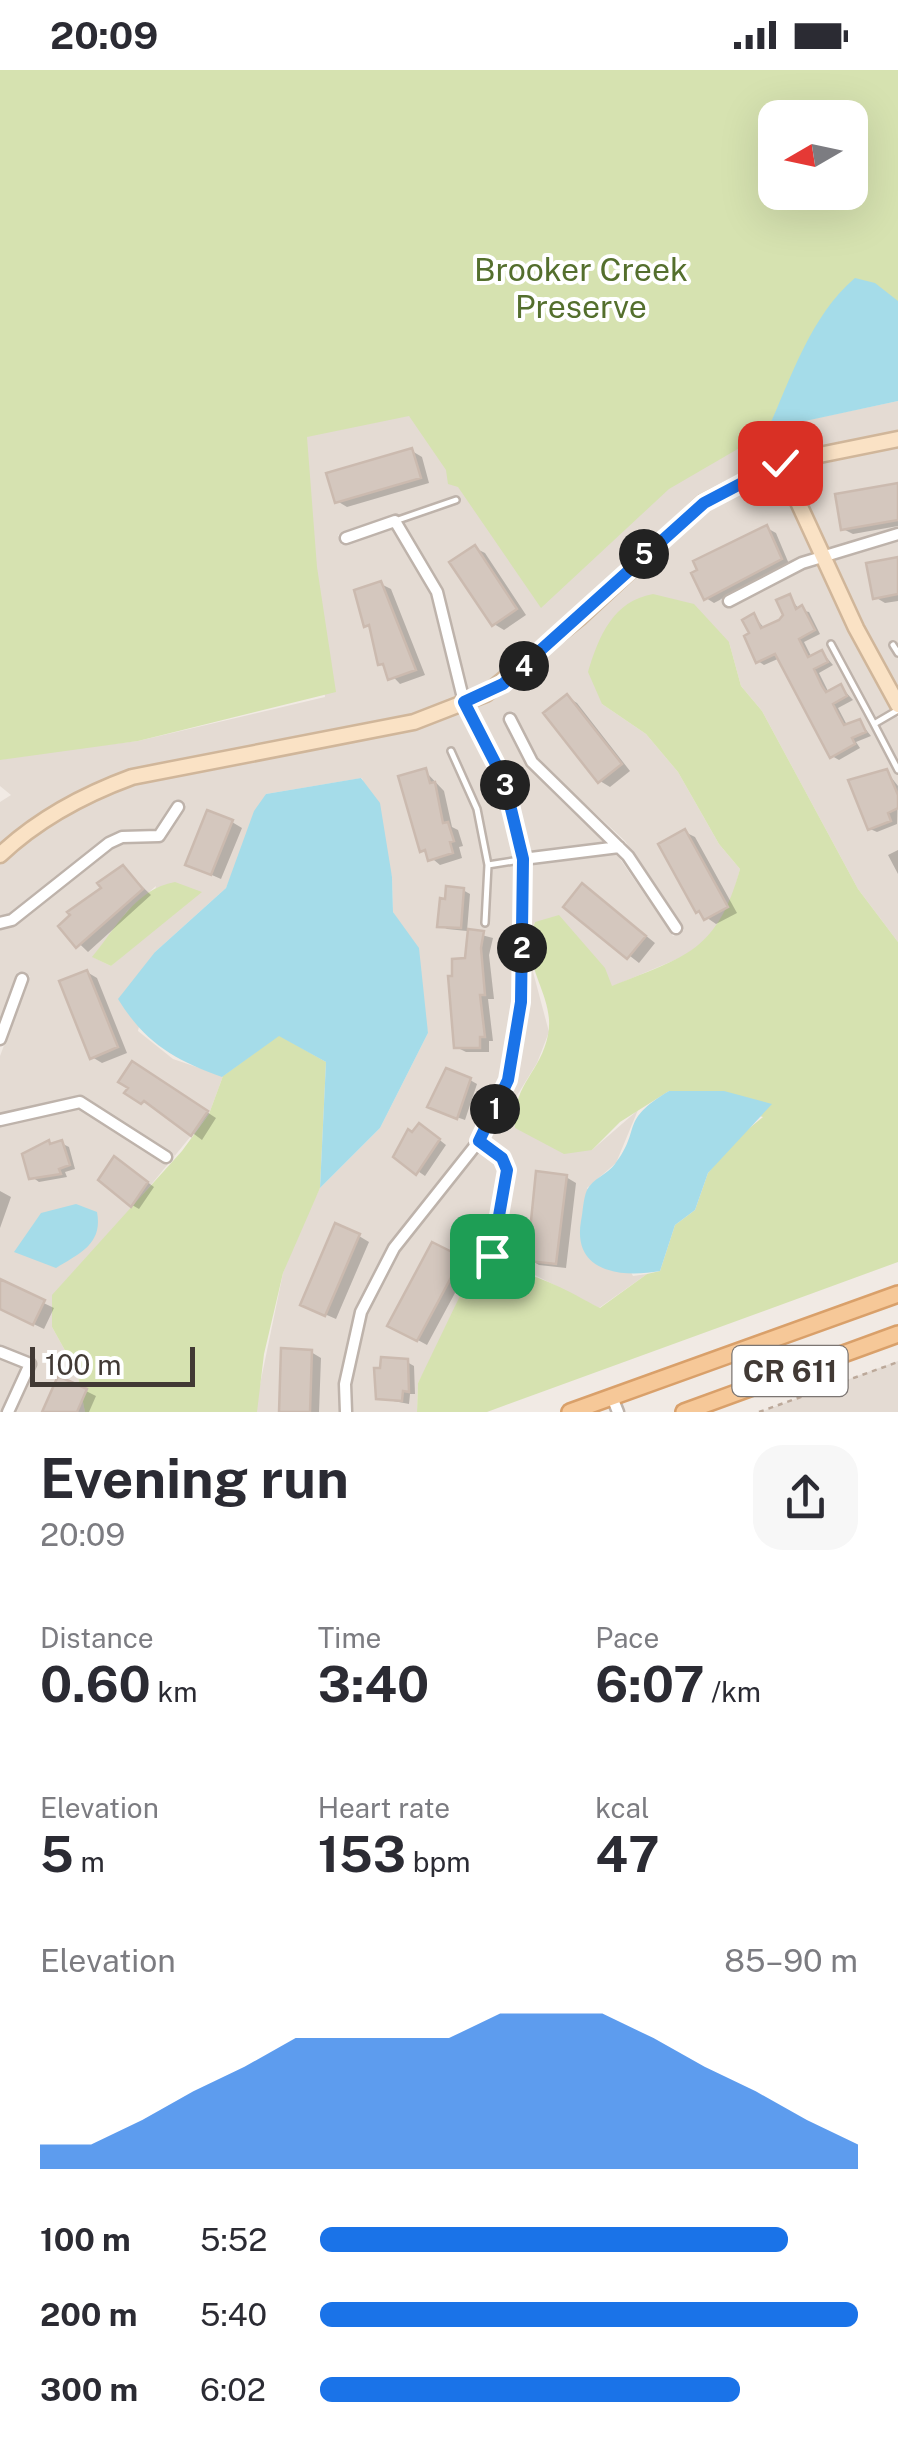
<!DOCTYPE html>
<html lang="en">
<head>
<meta charset="utf-8">
<style>
  body { margin:0; font-family:"Public Sans",sans-serif; background:#f7f7f7; color:#2b2b33; height:100vh; display:flex; flex-direction:column; font-size:38px; white-space:nowrap }
  * { box-sizing:border-box; margin:0 }
  p { font-size:32px; color:#7c7c81 }
  .icon { flex:none; width:55px; height:55px; fill:none; stroke:currentColor; stroke-width:2; stroke-linecap:round; stroke-linejoin:round }
  .map { position:relative; height:1342px; overflow:hidden }
  .details { display:flex; flex-direction:column; background:#fff; flex:1 }
  .details>* { flex:none }
  .needle { width:65px; rotate:261deg }
  .controls { position:absolute; left:758px; top:30px; display:grid; gap:20px }
  .controls a { display:grid; place-items:center; width:110px; height:110px; border-radius:20px; background:#fff; box-shadow:0 10px 40px #0002; font-size:50px }
  .scale { position:absolute; left:30px; bottom:25px; width:165px; box-sizing:border-box; padding-left:10px; border:5px solid #423a35; border-top:0; font-size:28px; line-height:35px; white-space:nowrap; color:#423a35; -webkit-text-stroke:8px #fff; paint-order:stroke }
  .pin { position:absolute; display:grid; place-items:center; width:85px; height:85px; color:#fff; margin:-42px; border-radius:20px; box-shadow:0 5px 15px #0006 }
  .km { position:absolute; width:50px; height:50px; margin:-25px; border-radius:50%; background:#222; color:#fff; font-size:28px; line-height:50px; text-align:center }
  .round { display:grid; place-items:center; flex:none; width:105px; height:105px; border-radius:30px; background:#f7f7f7 }
  .summary { display:flex; align-items:center; justify-content:space-between; height:170px; padding:0 40px }
  h1 { font-size:55px; font-weight:700; line-height:75px }
  .stats { display:grid; grid-template-columns:repeat(3,1fr); gap:15px; height:170px; padding:10px 40px }
  .stats div { display:grid; align-content:center }
  .stats b { font-size:50px; font-weight:700 }
  .stats small { font-size:28px; font-weight:400 }
  .stats p { font-size:28px }
  .chart { height:280px; padding:20px 40px }
  .chart p { display:flex; justify-content:space-between }
  .chart svg { width:100%; height:180px; margin-top:10px; fill:#1a73e8; opacity:.7 }
  ul { padding:0 40px; list-style:none; font-size:32px }
  li { display:grid; grid-template-columns:160px 120px 1fr; align-items:center; height:75px }
  li i { height:25px; border-radius:12px; background:#1a73e8 }
  .status { display:flex; justify-content:space-between; align-items:center; height:70px; padding:0 50px; background:#fff; direction:ltr }
  .status svg { height:28px; fill:currentColor }
  .map>svg:first-child { display:block }
  .residential { fill:#e4dbd3; fill-rule:evenodd }
  .green { fill:#d6e2b0; fill-rule:evenodd }
  .water { fill:#a5dce9 }
  .shadow { fill:#0003 }
  .building { fill:#d4c7be; stroke:#cbbaaf; stroke-width:2.5 }
  .lines { fill:none; stroke-linecap:round; stroke-linejoin:round }
  .lane-casing { stroke:#beb3ab; stroke-width:10 }
  .street-casing { stroke:#beb3ab; stroke-width:15 }
  .secondary-casing { stroke:#d0b69a; stroke-width:19 }
  .primary-casing { stroke:#d9a06a; stroke-width:20 }
  .path { stroke:#bca99a; stroke-width:2.5; stroke-dasharray:5 5; stroke-linecap:butt }
  .lane { stroke:#fff; stroke-width:5 }
  .street { stroke:#fff; stroke-width:10 }
  .secondary { stroke:#fae2c5; stroke-width:14 }
  .primary { stroke:#f6c898; stroke-width:15 }
  .route-casing { stroke:#fff; stroke-width:20 }
  .route { stroke:#1a73e8; stroke-width:12 }
  .labels { text-anchor:middle; dominant-baseline:central; stroke-width:8; stroke-linejoin:round; paint-order:stroke }
  .shield { fill:#fff; stroke:#7b7572; stroke-width:2.5 }
  .shield-label { font-size:30px; font-weight:bold; fill:#423a35 }
  .park-label { font-size:32px; fill:#546f2d; stroke:#fff }
</style>
</head>
<body>
<div class="status"><b>20:09</b><svg viewBox="0 0 49 12"><path d="M0 12V9h3v3zM5 12V6h3v6zM10 12V3h3v9zM15 12V0h3v12zM26 1h20v11H26zM47 4h2v5h-2z"/></svg></div>
<div class="map">
<svg width="898" height="1342" viewBox="0 0 898 1342">
  <rect width="100%" height="100%" fill="#f1eae4"/>
  <path class="residential" d="M334 324 723 361 769 358 898 331V363L802 384 674 451 574 544 482 619 468 624 443 521 401 448 393 446 338 465 342 475 392 458 430 524 456 629 412 647 131 702 95 714 35 748 0 777V732L11 725 0 716V687L138 671 325 627 304 346Z
    M898 375V458L827 481 789 397Z
    M776 401 815 485 799 488 720 529 727 538 804 499 820 496 898 648V872L858 819 762 641 741 616 729 572 602 634 646 664 678 702 719 774 740 799 730 836 710 868 682 887 611 917 535 852 528 870 529 794 616 783 673 866 684 860 625 771 537 689 513 641 502 647 526 694 606 773 528 783 510 707 472 635 508 618 707 437Z
    M898 470V622L832 491Z
    M460 639 498 711 517 790 514 932 502 1009 474 1069 389 1175 355 1240 339 1313 340 1342H257V1329L283 1203 297 1166 320 1118 380 1058 428 963 401 855 393 842 392 807 362 708 266 724 226 818 155 882 138 961 173 989 223 1006 209 1044 109 1166 52 1257 77 1302 85 1342H15L36 1296 33 1289 0 1275V1055L79 1038 167 1094 175 1086 83 1027 0 1044V986L30 906 18 902 0 951V859L17 854 112 778 124 773 161 771 186 735 175 730 154 761H123L104 769 9 844 0 847V793L42 757 100 725 134 713 387 664ZM156 816 147 864 111 896 93 887 127 841Z
    M528 883 549 962 537 993 513 1032 592 1080 638 1040 616 1093 587 1118 633 1206 647 1204 599 1238 531 1203 452 1249 418 1313 417 1342H353L351 1314 367 1244 400 1180 484 1075 514 1013 527 933Z
    M0 1288 22 1297 2 1342H0Z
    M898 1291V1342H759L766 1340Z"/>
  <path class="green" d="M0 0H898V240L830 236 805 277 767 362 669 419 541 538 458 417 448 414 446 400 409 346 307 367 317 497 336 622 138 671 0 690ZM775 48H850V122H775Z
    M653 524 694 534 729 572 741 616 762 641 858 819 898 872V1192L487 1342H417L418 1313 470 1205C520 1191 556 1215 600 1238L647 1204 660 1201 675 1155 695 1140 708 1103 736 1069 763 1047 669 1021 620 1052 592 1080 564 1084 515 1058C512 1014 540 1004 548 965 556 924 518 897 535 852L559 845 605 898 612 916C686 886 717 882 740 799L719 774 678 702 646 664 602 634 588 602C599 566 613 531 653 524Z
    M175 812 202 822 111 896 92 887C116 858 135 819 175 812Z
    M279 965 326 992 320 1118 283 1203 264 1284 257 1342H85L77 1302 52 1257V1225L182 1081 209 1044 223 1006Z"/>
  <path class="water" d="M855 208 875 213 898 231V331L768 359C791 308 811 245 855 208Z
    M361 708 380 733 392 807 393 842 419 878 428 963 380 1058 320 1118 326 992 279 966 222 1007C175 990 145 973 118 929L155 882 226 818 254 741 266 724Z
    M669 1021H724L772 1034 708 1103 695 1140 675 1155 660 1201C622 1208 572 1203 581 1151 583 1142 583 1129 587 1120 592 1109 608 1104 615 1094 643 1057 618 1052 669 1021Z
    M76 1134 97 1142C103 1174 80 1183 56 1198L14 1182 41 1143Z"/>
  <path class="shadow" d="M412 381 422 387 429 413 347 437 337 431Z
    M898 414V456L853 464 843 459Z
    M767 458 776 463 789 494 714 533 706 528Z
    M475 478 485 483 526 545 504 560 494 554Z
    M898 489V531L885 533 875 527Z
    M381 514 391 519 425 605 400 614 380 593 372 559 366 555Z
    M789 527 800 540 809 542 820 564 804 572 812 588 822 582 833 595 819 603 829 623 841 617 853 630 838 638 848 657 860 652 871 666 856 672 860 678 839 690 832 686 780 588 764 595 758 591 754 546 765 559 786 546Z
    M567 627 577 633 630 701 610 717 600 711Z
    M425 701 444 721 452 757 458 760 463 776 459 777 462 788 440 795 422 780Z
    M887 702 898 716 897 754 877 762 870 759Z
    M232 752 242 758 221 809 198 799Z
    M685 762 695 767 737 843 716 854 697 841Z
    M898 780V804L888 785Z
    M123 798 151 825 88 882 61 856Z
    M463 820 470 824 467 861 447 859 440 855Z
    M592 822 655 873 639 893 566 836Z
    M470 862 493 868 489 885 494 929H488L493 971H489V982H466L456 977 452 965Z
    M87 902 97 908 127 983 102 993 92 987Z
    M143 1000 216 1048 202 1070 166 1043Z
    M470 1010 477 1014 465 1050 437 1040Z
    M427 1060 446 1075 425 1106 396 1086Z
    M61 1073 69 1077 75 1099 65 1102 67 1107 39 1112 32 1107 34 1078Z
    M122 1093 154 1117 139 1139 132 1135Z
    M566 1107 576 1113 566 1198 539 1195 529 1189Z
    M0 1121 11 1127 0 1158Z
    M359 1166 369 1172 336 1249 313 1239Z
    M434 1175 470 1195 427 1275 390 1255Z
    M0 1212 54 1238 44 1259 0 1238Z
    M311 1282 321 1288 319 1342H282Z
    M407 1292 414 1296 415 1324H410L409 1334 378 1328Z
    M86 1321 96 1326 89 1342H45Z"/>
  <path class="building" d="M412 378 421 408 335 433 326 403Z
    M898 413V450L841 460 835 424Z
    M767 455 782 489 704 530 691 503 697 500 693 491Z
    M475 475 517 539 492 556 449 492Z
    M898 487V524L873 529 866 493Z
    M381 511 416 600 388 610 383 594 378 595 369 555 364 557 354 520Z
    M790 524 796 539 802 535 815 560 799 569 808 587 822 580 828 592 814 599 822 616 826 622 841 614 847 626 833 634 838 644 844 655 860 649 866 662 852 668 855 674 830 688 775 584 756 593 744 566 749 563 742 550 754 543 761 558 779 550 783 545 776 530Z
    M567 624 622 694 598 713 543 643Z
    M426 698 430 713 435 712 443 753 448 752 454 771 450 772 453 783 428 791 425 780 420 782 398 706Z
    M887 699 898 725V738L888 743 891 751 868 760 848 710Z
    M207 740 233 750 211 805 185 795Z
    M685 759 728 837 704 850 699 841 696 843 658 774Z
    M123 795 143 819 76 878 58 856 70 845 67 842 101 818 97 813Z
    M582 813 646 866 627 889 563 837Z
    M446 816 464 818 461 858 437 857 440 828 445 829Z
    M468 859 484 861 481 878 485 925H480L485 967H480V978H454L448 906H452V889L465 888Z
    M87 900 118 977 90 989 59 911Z
    M132 991 208 1041 191 1066 144 1031 141 1034 124 1023 128 1018 118 1012Z
    M446 998 471 1008 457 1049 427 1037Z
    M419 1053 440 1069 416 1105 393 1087 408 1059 412 1062Z
    M49 1070 50 1074 62 1070 70 1095 59 1099 61 1104 29 1109 22 1084Z
    M114 1086 148 1112 131 1137 98 1110Z
    M536 1101 567 1105 556 1194 527 1191Z
    M335 1153 360 1164 325 1246 300 1235Z
    M432 1172 462 1187 417 1271 387 1256Z
    M0 1209 45 1230 33 1255 0 1239Z
    M281 1278 312 1280 310 1342H279Z
    M381 1287 408 1289 409 1322 403 1321 402 1331 376 1329 374 1298H380Z
    M58 1306 87 1319 77 1342H42Z"/>
  <g class="lines">
    <defs>
      <path id="lane" d="M398 450 456 430
        M831 574 874 654 898 640
        M893 575 898 583
        M874 654 898 700
        M451 681 477 739 488 795 520 790
        M485 853 488 795
        M479 1071 502 1088 507 1100 493 1186"/>
      <path id="street" d="M346 468 395 451 437 522 464 632 504 709 523 789 521 933 508 1010 479 1071 394 1178 361 1242 345 1314 346 1342
        M729 531 802 493 898 464
        M510 649 532 692 628 786 676 858
        M523 789 619 777
        M0 853 12 850 109 773 122 767 159 766 178 737
        M0 969 22 909
        M0 1050 80 1032 166 1087
        M0 1282 30 1294 8 1342
        M612 1327 618 1342"/>
      <path id="secondary" d="M780 393 856 558 898 635
        M0 785C38 749 83 725 132 707L414 652 486 624 579 548 703 433 780 393 898 369"/>
      <path id="primary" d="M570 1342 898 1224
        M684 1342 898 1264"/>
    </defs>
    <use href="#lane" class="lane-casing"/>
    <use href="#street" class="street-casing"/>
    <use href="#secondary" class="secondary-casing"/>
    <use href="#primary" class="primary-casing"/>
    <path class="path" d="M759 1342 898 1292"/>
    <use href="#lane" class="lane"/>
    <use href="#street" class="street"/>
    <use href="#secondary" class="secondary"/>
    <use href="#primary" class="primary"/>
  </g>
  <g class="lines">
    <defs>
      <path id="route" d="M492 1186 507 1100 502 1088 479 1071 508 1010 521 932 523 789 504 710 464 632 503 614 704 433 780 393"/>
    </defs>
    <use href="#route" class="route-casing"/>
    <use href="#route" class="route"/>
  </g>
  <g class="labels">
    <rect class="shield" x="732.5" y="1276" width="115" height="50" rx="8"/>
    <g class="shield-label">
      <text x="790" y="1301">CR 611</text>
    </g>
    <g class="park-label">
      <text x="581" y="199">Brooker Creek<tspan x="581" dy="37">Preserve</tspan></text>
    </g>
  </g>
</svg>
<div class="controls">
<a><svg class="needle" viewBox="-14 -14 28 28"><path d="M0-13l5 13h-10z" fill="#e53935"/><path d="M0 13l5-13h-10z" fill="#7c7c81"/></svg></a>
</div>
<div class="scale">100 m</div>
<div class="pin" style="left:492px;top:1186px;background:#1e9e55"><svg class="icon" aria-label="arrive" viewBox="0 0 24 24"><path d="M6 21V4h12l-3 4 3 4H6"/></svg></div>
<div class="pin" style="left:780px;top:393px;background:#d93025"><svg class="icon" aria-label="check" viewBox="0 0 24 24"><path d="M5 12l5 5 9-10"/></svg></div>
<b class="km" style="left:495px;top:1039px">1</b>
<b class="km" style="left:522px;top:878px">2</b>
<b class="km" style="left:505px;top:715px">3</b>
<b class="km" style="left:524px;top:596px">4</b>
<b class="km" style="left:644px;top:484px">5</b>
</div>
<section class="details">
<div class="summary"><div><h1>Evening run</h1><p>20:09</p></div><a class="round"><svg class="icon" aria-label="share" viewBox="0 0 24 24"><path d="M12 15V3M7 8l5-5 5 5M5 13v7h14v-7"/></svg></a></div>
<div class="stats">
<div><p>Distance</p><b>0.60<small> km</small></b></div>
<div><p>Time</p><b>3:40</b></div>
<div><p>Pace</p><b>6:07<small> /km</small></b></div>
</div>
<div class="stats">
<div><p>Elevation</p><b>5<small> m</small></b></div>
<div><p>Heart rate</p><b>153<small> bpm</small></b></div>
<div><p>kcal</p><b>47</b></div>
</div>
<div class="chart"><p><span>Elevation</span>85–90 m</p>
<svg viewBox="0 0 160 44" preserveAspectRatio="none"><path d="M0 44V38L10 38L20 32L30 25L40 19L50 12L60 12L70 12L80 12L90 6L100 6L110 6L120 12L130 19L140 25L150 32L160 38V44z"/></svg>
</div>
<ul>
<li><b>100 m</b>5:52<i style="width:87%"></i></li>
<li><b>200 m</b>5:40<i style="width:100%"></i></li>
<li><b>300 m</b>6:02<i style="width:78%"></i></li>
</ul>
</section>
</body>
</html>
